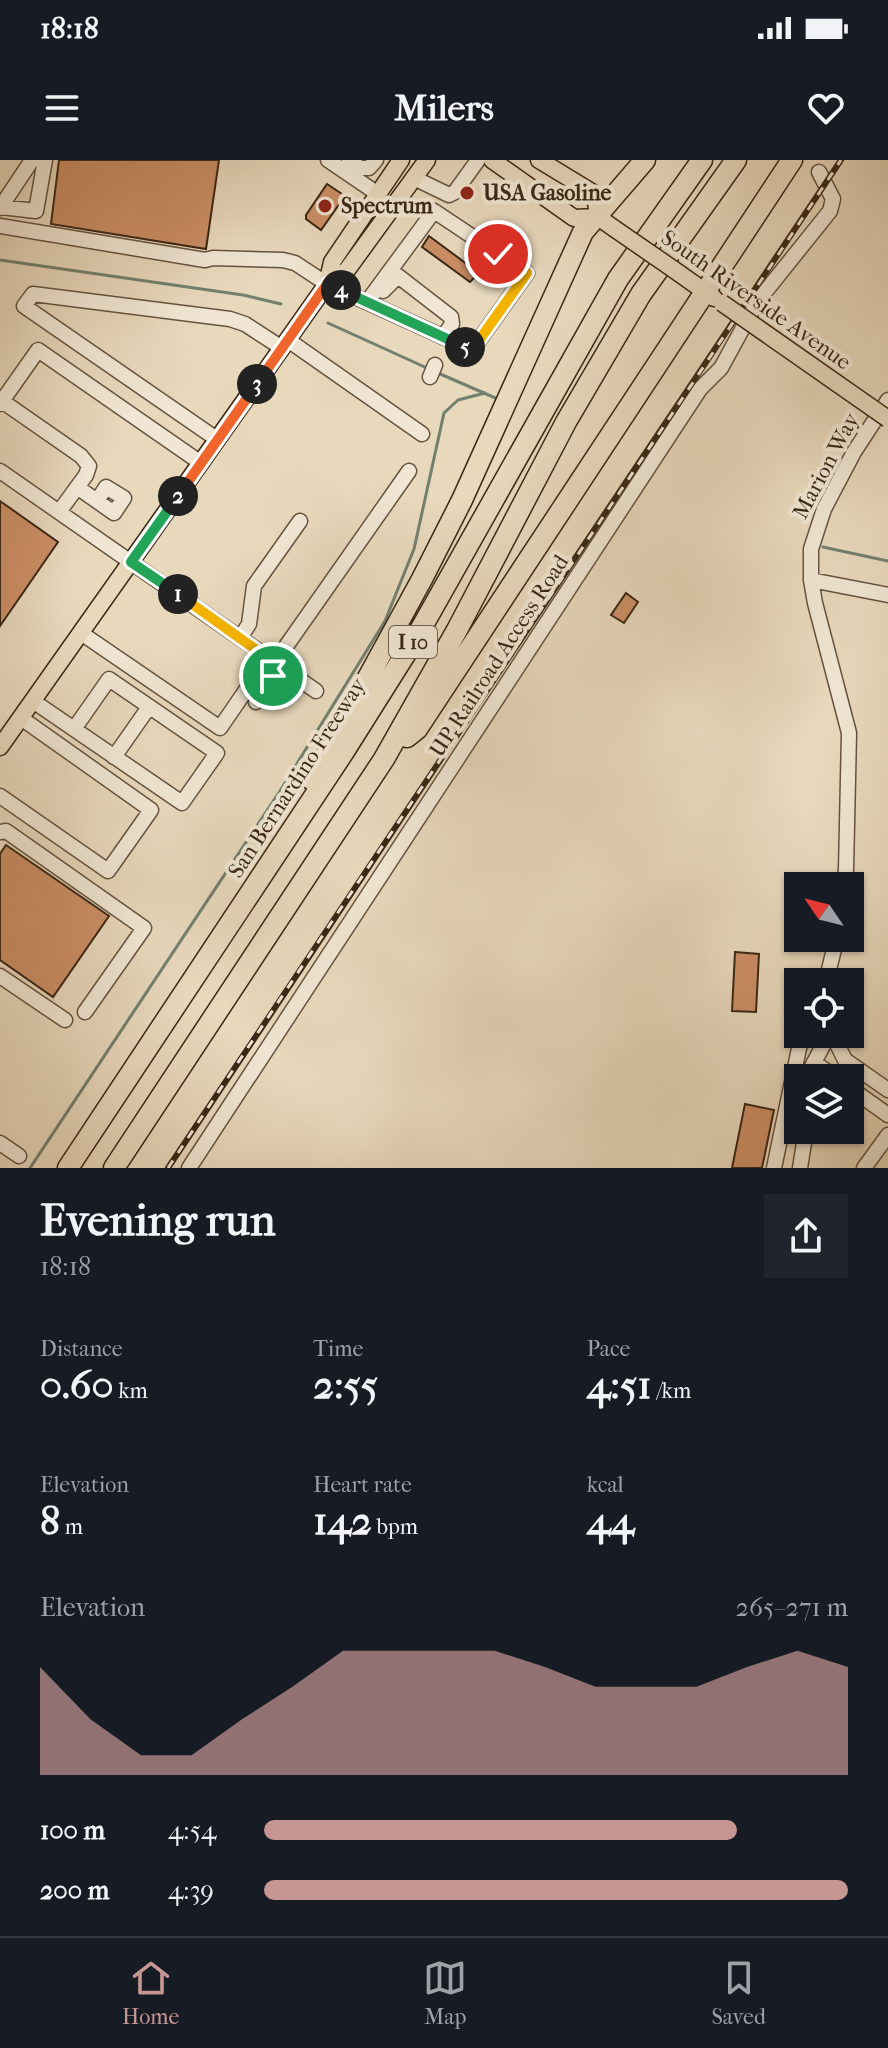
<!DOCTYPE html>
<html lang="en">
<head>
<meta charset="utf-8">
<style>
  body { margin:0; font-family:"IM FELL French Canon",serif; background:#20242c; color:#f1f3f6; height:100vh; display:flex; flex-direction:column; font-size:30px; white-space:nowrap }
  * { box-sizing:border-box; margin:0 }
  p { font-size:26px; color:#9ea1a6 }
  .icon { flex:none; width:44px; height:44px; fill:none; stroke:currentColor; stroke-width:2; stroke-linecap:round; stroke-linejoin:round }
  .map { position:relative; height:1008px; overflow:hidden }
  .side { display:flex; flex-direction:column; background:#171b24; flex:1 }
  .side>* { flex:none }
  .needle { width:52px; rotate:305deg }
  .buttons { position:absolute; left:784px; top:712px; display:grid; gap:16px }
  .buttons a { display:grid; place-items:center; width:80px; height:80px; border-radius:0px; background:#171b24; box-shadow:0 2px 6px #0004; font-size:40px }
  .pin { position:absolute; display:grid; place-items:center; width:68px; height:68px; color:#fff; margin:-34px; border:4px solid #fff; border-radius:50%; box-shadow:0 2px 8px #0007 }
  .km { position:absolute; width:40px; height:40px; margin:-20px; border-radius:50%; background:#222; color:#fff; font-size:22px; line-height:40px; text-align:center }
  .round { display:grid; place-items:center; flex:none; width:84px; height:84px; border-radius:0px; background:#20242c }
  .headline { display:flex; align-items:center; justify-content:space-between; height:136px; padding:0 40px }
  h1 { font-size:44px; font-weight:700; line-height:60px }
  .metrics { display:grid; grid-template-columns:repeat(3,1fr); gap:12px; height:136px; padding:8px 40px }
  .metrics div { display:grid; align-content:center }
  .metrics b { font-size:40px; font-weight:700 }
  .metrics small { font-size:22px; font-weight:400 }
  .metrics p { font-size:22px }
  .chart { height:224px; padding:16px 40px }
  .chart p { display:flex; justify-content:space-between }
  .chart svg { width:100%; height:144px; margin-top:8px; fill:#c59692; opacity:.7 }
  ul { padding:0 40px; list-style:none; font-size:26px }
  li { display:grid; grid-template-columns:128px 96px 1fr; align-items:center; height:60px }
  li i { height:20px; border-radius:10px; background:#c59692 }
  .status { display:flex; justify-content:space-between; align-items:center; height:56px; padding:0 40px; background:#171b24; direction:ltr }
  .status svg { height:22px; fill:currentColor }
  header { display:flex; justify-content:space-between; align-items:center; height:104px; padding:0 40px; background:#171b24; font-size:36px; font-weight:700 }
  .tab-bar { display:flex; justify-content:space-around; align-items:center; height:112px; border-top:2px solid #363941; background:#171b24; font-size:22px; color:#9ea1a6 }
  .tab-bar a { display:grid; justify-items:center; gap:4px }
  .tab-bar .current { color:#c59692 }
  .map>svg:first-child { display:block }
  .lines { fill:none; stroke-linecap:round; stroke-linejoin:round }
  .stream { stroke:#72806f; stroke-width:3 }
  .building { fill:#cb8e65; stroke:#392715; stroke-width:2 }
  .minor-casing { stroke:#65533f; stroke-width:17 }
  .major-casing { stroke:#392715; stroke-width:19 }
  .highway-casing { stroke:#392715; stroke-width:23 }
  .minor { stroke:#f0e6d3; stroke-width:14 }
  .major { stroke:#e8d8bc; stroke-width:16 }
  .highway { stroke:#e8d8bc; stroke-width:20 }
  .rail-casing { stroke:#392715; stroke-width:6 }
  .rail { stroke:#f0e6d3; stroke-width:3; stroke-dasharray:9; stroke-linecap:butt }
  .major-bridge-casing { stroke:#392715; stroke-width:19; stroke-linecap:butt }
  .major-bridge { stroke:#e8d8bc; stroke-width:16 }
  .split-1-casing { stroke:#fff; stroke-width:16 }
  .split-2-casing { stroke:#fff; stroke-width:16 }
  .split-3-casing { stroke:#fff; stroke-width:16 }
  .split-4-casing { stroke:#fff; stroke-width:16 }
  .split-5-casing { stroke:#fff; stroke-width:16 }
  .split-6-casing { stroke:#fff; stroke-width:16 }
  .split-1 { stroke:#f5b400; stroke-width:10 }
  .split-2 { stroke:#22a559; stroke-width:10 }
  .split-3 { stroke:#f0652b; stroke-width:10 }
  .split-4 { stroke:#f0652b; stroke-width:10 }
  .split-5 { stroke:#22a559; stroke-width:10 }
  .split-6 { stroke:#f5b400; stroke-width:10 }
  .poi-dot { fill:#8f2418; stroke:#f0e6d3; stroke-width:3 }
  .labels { text-anchor:middle; dominant-baseline:central; stroke-width:8; stroke-linejoin:round; paint-order:stroke }
  .shield { fill:#f0e6d3; stroke:#70604e; stroke-width:2 }
  .shield-label { font-size:20px; font-weight:bold; fill:#392715 }
  .poi-label { font-size:22px; font-weight:bold; fill:#392715; stroke:#f0e6d3; text-anchor:start }
  .street-label { font-size:22px; fill:#392715; stroke:#f0e6d3 }
</style>
</head>
<body>
<div class="status"><b>18:18</b><svg viewBox="0 0 49 12"><path d="M0 12V9h3v3zM5 12V6h3v6zM10 12V3h3v9zM15 12V0h3v12zM26 1h20v11H26zM47 4h2v5h-2z"/></svg></div>
<header><svg class="icon" aria-label="menu" viewBox="0 0 24 24"><path d="M4 6h16M4 12h16M4 18h16"/></svg>Milers<svg class="icon" aria-label="heart" viewBox="0 0 24 24"><path d="M12 20l-8-8c-3-5 5-10 8-4 3-6 11-1 8 4z"/></svg></header>
<div class="map">
<svg width="888" height="1008" viewBox="0 0 888 1008">
  <rect width="100%" height="100%" fill="#e8d8bc"/>
  <filter id="stains"><feTurbulence type="fractalNoise" baseFrequency=".0025" numOctaves="4"/><feColorMatrix values="0 0 0 0 .2 0 0 0 0 .09 0 0 0 0 .02 0 0 0 .5 -.17"/></filter>
  <radialGradient id="worn" r=".72"><stop offset=".6" stop-color="#630" stop-opacity="0"/><stop offset="1" stop-color="#630" stop-opacity=".3"/></radialGradient>
  <g class="lines">
    <path class="stream" d="M0 100 243 135 281 144
      M328 163 427 208
      M438 213 500 240
      M823 387 888 401
      M30 1008 280 631 385 461 414 389 444 253 458 240 485 233"/>
  </g>
  <path class="building" d="M59 0H219L206 89 51 64Z
    M327 24 345 36 321 70 306 59V55Z
    M429 76 479 113 470 122 422 87Z
    M0 341 58 382 0 466Z
    M626 433 638 442 624 463 611 455Z
    M6 685 109 756 53 837 0 800V694Z
    M735 792 759 794 756 852 732 851Z
    M745 944 774 950 762 1008H732Z"/>
  <g class="lines">
    <defs>
      <path id="minor" d="M328 0 378 34
        M349 0 360 8H369L376 0
        M414 18 449 35 455 32 478 0
        M0 47 36 51 45 0
        M0 48 32 0
        M0 66 205 100 213 98 283 100 295 103 327 124 472 190 527 113 434 51 367 142
        M383 131 398 116 451 157 452 164 443 177
        M288 180 422 274
        M430 217 435 205
        M2 241 81 296 89 306 86 315 59 352
        M0 244 38 190 201 303
        M218 280 24 146 33 134 230 159 245 164 282 188
        M0 311 316 531
        M77 327 114 353 124 338 106 327 97 341
        M811 420 888 435
        M81 473 220 568 268 498
        M240 478 249 464 254 426 300 361
        M275 502 409 311
        M33 541C82 575 132 609 182 643L217 593 109 519 74 569
        M256 542 279 506
        M114 597 149 547
        M0 636 108 711 151 650 21 558
        M0 672 6 671 144 768 85 852
        M843 726 846 710 849 573 815 443 811 420V389L824 349 854 292 888 240
        M0 816 65 860
        M826 822 835 785 830 778
        M832 874 845 900 888 930
        M814 902 836 918
        M806 918 829 874
        M850 928 888 955
        M0 983 19 996
        M189 1008 700 229 721 208 757 142 830 51 833 39 819 12
        M774 1008 802 874
        M800 1008 806 970
        M864 1008 888 975"/>
      <path id="major" d="M492 0 574 58 598 57 615 69
        M539 0 595 34 598 57
        M673 109 714 138
        M327 124 332 102 401 0
        M0 587 327 124 347 110 427 0"/>
      <path id="highway" d="M407 577 417 569 792 0
        M312 620 422 419 462 340 583 72 645 0
        M68 1008 343 593 418 474 618 119 702 0
        M114 1008 384 599 457 470 566 262 641 134 736 0"/>
    </defs>
    <use href="#minor" class="minor-casing"/>
    <use href="#major" class="major-casing"/>
    <use href="#highway" class="highway-casing"/>
    <use href="#minor" class="minor"/>
    <use href="#major" class="major"/>
    <use href="#highway" class="highway"/>
    <defs>
      <path id="rail" d="M168 1008C391 671 618 337 841 0"/>
    </defs>
    <use href="#rail" class="rail-casing"/>
    <use href="#rail" class="rail"/>
    <defs>
      <path id="major-bridge" d="M615 69 673 109
        M722 143 888 259"/>
    </defs>
    <use href="#major-bridge" class="major-bridge-casing"/>
    <use href="#major-bridge" class="major-bridge"/>
  </g>
  <g class="lines">
    <defs>
      <path id="split-1" d="M178 434 279 506 273 516"/>
      <path id="split-2" d="M178 434 131 402 178 336"/>
      <path id="split-3" d="M178 336 257 224"/>
      <path id="split-4" d="M257 224 327 124 341 130"/>
      <path id="split-5" d="M341 130 465 187"/>
      <path id="split-6" d="M465 187 472 190 527 113 498 94"/>
    </defs>
    <use href="#split-1" class="split-1-casing"/>
    <use href="#split-2" class="split-2-casing"/>
    <use href="#split-3" class="split-3-casing"/>
    <use href="#split-4" class="split-4-casing"/>
    <use href="#split-5" class="split-5-casing"/>
    <use href="#split-6" class="split-6-casing"/>
    <use href="#split-1" class="split-1"/>
    <use href="#split-2" class="split-2"/>
    <use href="#split-3" class="split-3"/>
    <use href="#split-4" class="split-4"/>
    <use href="#split-5" class="split-5"/>
    <use href="#split-6" class="split-6"/>
  </g>
  <g class="poi-dot">
    <circle cx="467" cy="33" r="8"/>
    <circle cx="325" cy="46" r="8"/>
  </g>
  <g class="labels">
    <rect class="shield" x="389" y="466" width="48" height="32" rx="6"/>
    <g class="shield-label">
      <text x="413" y="482">I 10</text>
    </g>
    <g class="poi-label">
      <text x="483" y="33">USA Gasoline</text>
      <text x="341" y="46">Spectrum</text>
    </g>
    <g class="street-label">
      <text transform="translate(756 140) rotate(35)">South Riverside Avenue</text>
      <text transform="translate(826 306) rotate(-62)">Marion Way</text>
      <text transform="translate(499 496) rotate(-57)">UP Railroad Access Road</text>
      <text transform="translate(297 618) rotate(-57)">San Bernardino Freeway</text>
    </g>
  </g>
  <rect width="100%" height="100%" filter="url(#stains)"/>
  <rect width="100%" height="100%" fill="url(#worn)"/>
</svg>
<div class="buttons">
<a><svg class="needle" viewBox="-14 -14 28 28"><path d="M0-13l5 13h-10z" fill="#e53935"/><path d="M0 13l5-13h-10z" fill="#9ea1a6"/></svg></a>
<a><svg class="icon" aria-label="locate" viewBox="0 0 24 24"><circle cx="12" cy="12" r="6"/><path d="M12 2v4M12 18v4M2 12h4M18 12h4"/></svg></a>
<a><svg class="icon" aria-label="layers" viewBox="0 0 24 24"><path d="M12 4l9 5-9 5-9-5zM3 14l9 5 9-5"/></svg></a>
</div>
<div class="pin" style="left:273px;top:516px;background:#1e9e55"><svg class="icon" aria-label="arrive" viewBox="0 0 24 24"><path d="M6 21V4h12l-3 4 3 4H6"/></svg></div>
<div class="pin" style="left:498px;top:94px;background:#d93025"><svg class="icon" aria-label="check" viewBox="0 0 24 24"><path d="M5 12l5 5 9-10"/></svg></div>
<b class="km" style="left:178px;top:434px">1</b>
<b class="km" style="left:178px;top:336px">2</b>
<b class="km" style="left:257px;top:224px">3</b>
<b class="km" style="left:341px;top:130px">4</b>
<b class="km" style="left:465px;top:187px">5</b>
</div>
<section class="side">
<div class="headline"><div><h1>Evening run</h1><p>18:18</p></div><a class="round"><svg class="icon" aria-label="share" viewBox="0 0 24 24"><path d="M12 15V3M7 8l5-5 5 5M5 13v7h14v-7"/></svg></a></div>
<div class="metrics">
<div><p>Distance</p><b>0.60<small> km</small></b></div>
<div><p>Time</p><b>2:55</b></div>
<div><p>Pace</p><b>4:51<small> /km</small></b></div>
</div>
<div class="metrics">
<div><p>Elevation</p><b>8<small> m</small></b></div>
<div><p>Heart rate</p><b>142<small> bpm</small></b></div>
<div><p>kcal</p><b>44</b></div>
</div>
<div class="chart"><p><span>Elevation</span>265–271 m</p>
<svg viewBox="0 0 160 44" preserveAspectRatio="none"><path d="M0 44V11L10 27L20 38L30 38L40 27L50 17L60 6L70 6L80 6L90 6L100 11L110 17L120 17L130 17L140 11L150 6L160 11V44z"/></svg>
</div>
<ul>
<li><b>100 m</b>4:54<i style="width:81%"></i></li>
<li><b>200 m</b>4:39<i style="width:100%"></i></li>
</ul>
</section>
<nav class="tab-bar">
<a class="current"><svg class="icon" aria-label="home" viewBox="0 0 24 24"><path d="M3 11l9-7 9 7M6 9v11h12V9"/></svg>Home</a>
<a><svg class="icon" aria-label="map" viewBox="0 0 24 24"><path d="M3 6l6-2 6 2 6-2v14l-6 2-6-2-6 2zM9 4v14M15 6v14"/></svg>Map</a>
<a><svg class="icon" aria-label="saved" viewBox="0 0 24 24"><path d="M7 4h10v16l-5-4-5 4z"/></svg>Saved</a>
</nav>
</body>
</html>
